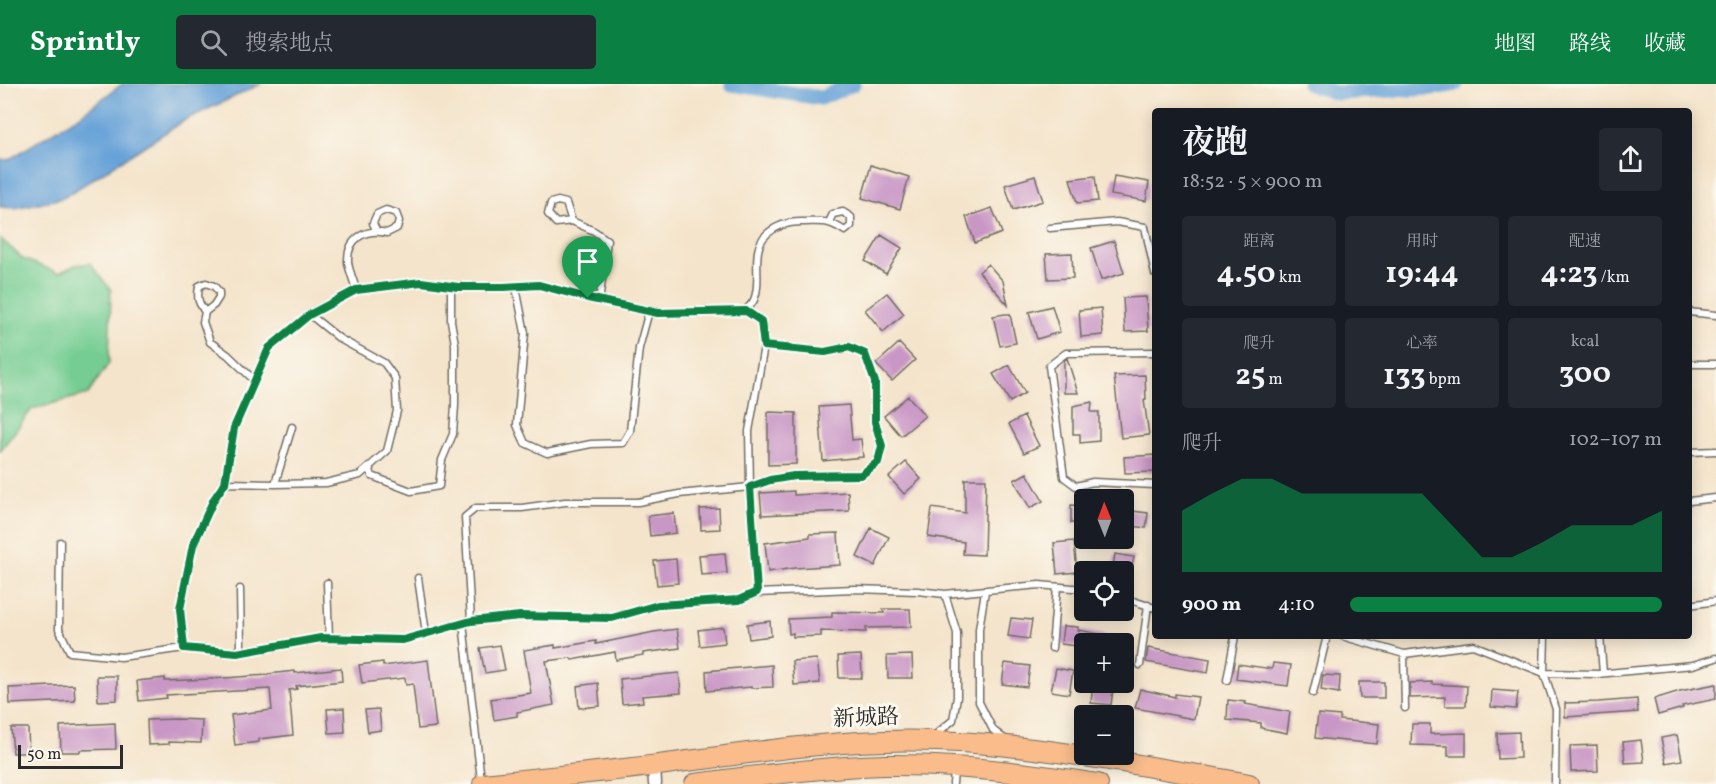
<!DOCTYPE html>
<html lang="zh">
<head>
<meta charset="utf-8">
<style>
  body { margin:0; font-family:Vollkorn,"Noto Serif SC",serif; background:#242831; color:#f1f3f6; height:100vh; display:flex; flex-direction:column; font-size:22px; white-space:nowrap }
  * { box-sizing:border-box; margin:0 }
  p { font-size:20px; color:#9ea1a6 }
  .icon { flex:none; width:33px; height:33px; fill:none; stroke:currentColor; stroke-width:2; stroke-linecap:round; stroke-linejoin:round }
  .map { position:relative; flex:1; overflow:hidden }
  .panel { position:absolute; left:1152px; top:24px; width:540px; height:531px; display:flex; flex-direction:column; background:#171b24; border-radius:6px; box-shadow:0 3px 15px #0003 }
  .panel>* { flex:none }
  .needle { width:39px; rotate:359deg }
  .fabs { position:absolute; left:1074px; top:405px; display:grid; gap:12px }
  .fabs a { display:grid; place-items:center; width:60px; height:60px; border-radius:6px; background:#171b24; box-shadow:0 3px 15px #0003; font-size:30px }
  .scale { position:absolute; left:18px; bottom:15px; width:105px; box-sizing:border-box; padding-left:6px; border:3px solid #2b2b2b; border-top:0; font-size:16px; line-height:21px; white-space:nowrap; color:#2b2b2b; -webkit-text-stroke:4px #fbf7ec; paint-order:stroke }
  .pin { position:absolute; display:grid; place-items:center; width:51px; height:51px; color:#fff; margin:-62px -26px; border-radius:50% 50% 50% 0; rotate:-45deg; box-shadow:0 0 6px #0007 }
  .pin .icon { rotate:45deg }
  .round { display:grid; place-items:center; flex:none; width:63px; height:63px; border-radius:6px; background:#242831 }
  .summary { display:flex; align-items:center; justify-content:space-between; height:102px; padding:0 30px }
  h1 { font-size:33px; font-weight:700; line-height:45px }
  .metrics { display:grid; grid-template-columns:repeat(3,1fr); gap:9px; height:102px; padding:6px 30px }
  .metrics div { display:grid; align-content:center; border-radius:6px; background:#242831; text-align:center }
  .metrics b { font-size:30px; font-weight:700 }
  .metrics small { font-size:16px; font-weight:400 }
  .metrics p { font-size:16px }
  .chart { height:168px; padding:12px 30px }
  .chart p { display:flex; justify-content:space-between }
  .chart svg { width:100%; height:108px; margin-top:6px; fill:#0b8043; opacity:.7 }
  ul { padding:0 30px; list-style:none; font-size:20px }
  li { display:grid; grid-template-columns:96px 72px 1fr; align-items:center; height:45px }
  li i { height:15px; border-radius:8px; background:#0b8043 }
  header { display:flex; align-items:center; gap:36px; box-sizing:border-box; height:84px; padding:0 30px; background:#0b8043; color:#fff }
  header strong { font-size:28px }
  nav { display:flex; gap:33px; margin-inline-start:auto; font-size:21px }
  .search { width:420px; height:54px; background:#242831; display:flex; align-items:center; gap:15px; box-sizing:border-box; padding:0 21px; border-radius:6px; color:#9ea1a6; font-size:22px }
  .map>svg:first-child { display:block }
  .green { fill:#75cd93; stroke:#507c5f; stroke-width:1.5 }
  .water { fill:#67a3d8; stroke:#496782; stroke-width:1.5 }
  .lines { fill:none; stroke-linecap:round; stroke-linejoin:round }
  .canal { stroke:#67a3d8; stroke-width:15 }
  .building { fill:#c997c6 }
  .lane-casing { stroke:#716c63; stroke-width:9 }
  .street-casing { stroke:#716c63; stroke-width:15 }
  .primary-casing { stroke:#716c63; stroke-width:22 }
  .lane { stroke:#fff; stroke-width:6 }
  .street { stroke:#fff; stroke-width:12 }
  .primary { stroke:#f9bc8a; stroke-width:20 }
  .route-casing { stroke:#fff; stroke-width:12 }
  .route { stroke:#0b8043; stroke-width:8 }
  .labels { text-anchor:middle; dominant-baseline:central; stroke-width:6; stroke-linejoin:round; paint-order:stroke }
  .street-label { font-size:22px; fill:#2b2b2b; stroke:#fbf7ec }
</style>
</head>
<body>
<header>
<strong>Sprintly</strong>
<div class="search"><svg class="icon" aria-label="search" viewBox="0 0 24 24"><circle cx="10" cy="10" r="6"/><path d="M15 15l6 6"/></svg>搜索地点</div>
<nav><a>地图</a><a>路线</a><a>收藏</a></nav>
</header>
<div class="map">
<svg width="1716" height="700" viewBox="0 0 1716 700">
  <rect width="100%" height="100%" fill="#fbf7ec"/>
  <filter id="ink" filterUnits="userSpaceOnUse"><feTurbulence type="fractalNoise" baseFrequency=".0167" numOctaves="2"/><feDisplacementMap in="SourceGraphic" scale="12" xChannelSelector="R" yChannelSelector="G"/><feConvolveMatrix kernelMatrix="1 2 1 2 8 2 1 2 1" color-interpolation-filters="sRGB"/></filter>
  <filter id="wash" filterUnits="userSpaceOnUse"><feTurbulence type="fractalNoise" baseFrequency=".008" numOctaves="4" result="noise"/><feDisplacementMap in="SourceGraphic" scale="24" xChannelSelector="R" yChannelSelector="G"/><feGaussianBlur stdDeviation="1.35" result="paint"/><feColorMatrix in="noise" values="0 0 0 0 0 0 0 0 0 0 0 0 0 0 0 0 0 1.4 0 .05"/><feComposite in="paint" operator="in"/></filter>
  <g filter="url(#wash)">
    <rect width="100%" height="100%" fill="#f4e4cb"/>
    <path class="green" d="M0 154 23 175 59 189 75 181 90 179 111 206 109 279 88 310 32 325 0 367Z"/>
    <path class="water" d="M122 0H261L185 36 63 114 15 124 0 123V75L8 76 79 32Z"/>
    <g class="lines">
      <path class="canal" d="M732 0 821 14 853 0
        M1309 0 1336 9 1433 4 1456 0"/>
    </g>
    <g id="blocks">
      <path class="building" d="M871 81 909 93 900 125 862 114Z
        M1035 92 1043 117 1013 126 1005 101Z
        M1095 92 1098 117 1077 119 1070 95Z
        M1114 92 1149 98 1146 117 1111 111Z
        M992 124 1002 149 975 159 966 133Z
        M881 151 902 164 886 190 865 177Z
        M1114 157 1124 189 1101 196 1091 164Z
        M1072 169 1073 194 1048 195 1046 170Z
        M988 180 1003 197 1008 221 979 188Z
        M887 209 904 230 883 248 865 226Z
        M1146 213 1148 247 1125 248 1123 214Z
        M1052 222 1060 248 1037 255 1029 228Z
        M1101 224 1103 251 1081 253 1079 226Z
        M1005 230H1010L1016 259 1000 262 993 232Z
        M899 259 915 276 892 297 876 280Z
        M1067 274 1078 309H1064V277Z
        M1009 281 1025 309 1010 318 993 290Z
        M1145 291 1146 316H1144L1149 351 1121 354 1114 292Z
        M908 312 925 332 901 352 884 332Z
        M1092 318 1091 328H1099V357L1080 359V350H1073V322Z
        M849 321 852 356 861 355 863 373 823 377 819 323Z
        M768 328 796 329V380L768 381Z
        M1024 332 1039 362 1024 369 1009 340Z
        M1155 371V388L1125 389 1124 373Z
        M906 378 921 395 904 410 889 393Z
        M1027 389 1043 417 1030 424 1014 396Z
        M965 395H986L984 471 963 470 964 458 928 453 932 424 965 429Z
        M794 407V411L848 408 849 427 762 431 760 409Z
        M1071 421 1084 422V439H1071Z
        M719 424 720 445 701 446 700 425Z
        M1124 426 1148 429 1146 444 1124 441Z
        M674 429 676 449 650 452 648 432Z
        M871 444 889 453 875 482 857 473Z
        M838 449 840 481 795 484 768 488 765 459 810 453V450Z
        M1074 457 1077 488 1057 490 1054 459Z
        M725 469 727 489 701 491 699 471Z
        M1115 470 1134 473 1131 488H1112Z
        M676 475 678 499 657 501 654 477Z
        M883 525H910L911 543 866 544V548L821 547V552L793 553V549L789 550 788 535 832 533V528L884 529Z
        M1011 534 1032 536 1029 555 1008 552Z
        M770 537 771 552 749 555 747 540Z
        M1063 542 1078 543V546L1120 554 1119 560H1077L1076 562 1061 560Z
        M723 543 725 559 700 562 698 546Z
        M677 545 680 564 643 569V571L616 576 615 568 572 576 571 574 546 577 554 621 517 628V632L494 636 491 615 531 609 524 566 555 561V564L596 557V560L654 548Z
        M500 561 505 586 485 589 480 564Z
        M1148 564 1210 575 1208 589 1146 578Z
        M861 571 862 594H839L838 572Z
        M912 571 913 594H888L887 572Z
        M817 575 820 599 794 601 792 577Z
        M428 576 436 643 418 645 413 600 406 601 405 594 362 599 359 581 383 578V582Z
        M1005 579 1030 582 1027 603 1002 600Z
        M1273 579 1291 581 1288 602 1236 595 1238 580 1272 585Z
        M772 581 773 603 751 604V603L707 607 706 587Z
        M341 584 342 597 296 602 297 605 289 606 293 651 259 655V658L235 661 231 631 272 626 270 605 166 611 167 614 139 617 137 597 165 594V597L210 595 268 591V590L295 587V589Z
        M1056 584 1073 587 1069 610 1051 607Z
        M679 589 681 609 642 612 643 618 622 620 620 595Z
        M1323 591 1340 592 1339 609 1321 606Z
        M97 592H117V616L98 617Z
        M1093 598H1114L1111 621 1091 619Z
        M1359 598H1384V614H1360Z
        M1432 598V600L1467 602 1466 622H1445V613L1410 614V599Z
        M598 599 600 622 579 624 577 602Z
        M1716 600V615L1682 622 1683 624 1658 631 1654 615 1680 607Z
        M74 601 75 617 10 620 9 604Z
        M1140 605 1175 613V610L1198 613 1194 635 1135 624Z
        M1492 606 1518 608 1516 625 1491 623Z
        M1637 615 1638 628 1565 633V619L1598 618Z
        M1228 616 1246 618 1245 620 1290 628 1287 649 1261 644V639L1227 636Z
        M344 624 345 648 329 649 327 625Z
        M379 625 381 646 368 648 365 626Z
        M1318 630 1340 632V636L1379 640 1377 660 1315 654Z
        M176 635 202 636 201 659 169 658V660L148 661 147 636Z
        M115 639 116 665 80 666V668H61L60 642Z
        M1412 640H1430V650L1466 649V672H1448V662L1411 661Z
        M11 644H28L29 669H13Z
        M1519 648 1520 674 1498 675 1497 649Z
        M1677 651 1682 676 1666 679 1661 654Z
        M1641 656 1644 678 1625 679 1623 658Z
        M1597 661 1598 687 1571 688 1570 662Z"/>
    </g>
  </g>
  <g filter="url(#ink)">
    <use href="#blocks" fill-opacity="0" stroke="#716c63" stroke-width="1.5"/>
    <g class="lines">
      <defs>
        <path id="lane" d="M572 137 566 119 558 117 551 119 548 130 556 139 572 137 594 147 607 156 600 211 592 213
          M1050 144 1117 138 1145 143 1155 190
          M516 203 525 249 517 341 525 359 547 369 591 360 623 359 630 347 639 264 649 227
          M356 206C354 197 349 187 348 178 347 154 366 144 387 149L397 144 399 137 396 129 386 126 377 130 373 139 376 146
          M745 227C748 224 752 220 754 216 763 196 749 166 767 150 777 141 788 138 801 138 821 138 827 135 845 147L851 142V133L843 128 833 130 829 138
          M205 228C198 218 197 215 199 202L206 199 214 202 219 208V213L214 221 205 228 203 238 210 258 228 271 255 297
          M1689 228 1716 231
          M1155 268 1066 269 1049 282 1064 393 1076 402 1093 398 1155 401
          M1689 280H1716
          M1689 368 1716 367
          M369 383 372 392 411 407 439 402 442 376 453 350 455 321V260L451 237V202
          M225 399 234 344 269 264 309 230
          M275 400 292 343
          M1689 417 1716 414
          M60 458 59 545 70 568 121 573 184 564 236 569 321 554 403 556 471 537 520 532 612 534 658 521 739 516 757 509 854 505 918 507 945 510 1039 501 1084 505
          M418 494 426 549
          M327 499 329 554
          M985 507 979 545V618L993 646 1007 657
          M1124 514 1155 524
          M1689 521 1716 517
          M471 537 465 433 476 424H522L565 418H638L679 410 750 403 770 396 794 392 861 391 878 378 882 362 875 338V298L865 270 849 263 825 268 764 262
          M463 539 481 696
          M1342 552 1404 570 1473 561 1544 589 1597 590 1693 581 1716 574
          M1545 552 1544 589 1556 625 1555 700
          M1600 552 1603 589
          M184 564 180 525 193 461 214 415 225 399 275 400 326 399 360 391 387 367 397 327 395 294 384 279 340 255 309 230 356 206 421 198 458 203H504L539 201 588 214 658 229 745 227 761 237 764 262 749 347 750 403 757 509
          M1052 564 1057 503
          M236 569 241 563 240 505
          M1404 570 1405 624
          M1140 581 1148 521
          M1227 596 1235 552
          M1313 609 1327 552
          M934 652 953 636 957 613V549L945 510
          M953 700 954 687"/>
        <path id="street" d="M654 681 655 700"/>
        <path id="primary" d="M483 700C542 694 601 688 659 681 734 671 809 659 885 657 1005 653 1131 680 1249 700
          M695 700C758 692 821 683 885 681 955 680 1030 689 1098 700"/>
      </defs>
      <use href="#lane" class="lane-casing"/>
      <use href="#street" class="street-casing"/>
      <use href="#primary" class="primary-casing"/>
      <use href="#lane" class="lane"/>
      <use href="#street" class="street"/>
      <use href="#primary" class="primary"/>
    </g>
  </g>
  <g class="lines" filter="url(#ink)">
    <defs>
      <path id="route" d="M421 198 458 203H504L539 201 588 214 658 229 746 227 761 237 764 262 825 268 849 263 865 270 875 298V338L882 362 878 378 861 391 794 392 770 396 750 403 757 508 739 516 658 521 612 534 520 532 471 537 403 556 321 554 237 569 184 564 180 525 193 461 214 415 225 399 234 344 269 264 309 231 356 206Z"/>
    </defs>
    <use href="#route" class="route-casing"/>
    <use href="#route" class="route"/>
  </g>
  <g class="labels">
    <g class="street-label">
      <text transform="translate(866 635) rotate(-2)">新城路</text>
    </g>
  </g>
</svg>
<div class="fabs">
<a><svg class="needle" viewBox="-14 -14 28 28"><path d="M0-13l5 13h-10z" fill="#e53935"/><path d="M0 13l5-13h-10z" fill="#9ea1a6"/></svg></a>
<a><svg class="icon" aria-label="locate" viewBox="0 0 24 24"><circle cx="12" cy="12" r="6"/><path d="M12 2v4M12 18v4M2 12h4M18 12h4"/></svg></a>
<a>+</a>
<a>−</a>
</div>
<div class="scale">50 m</div>
<div class="pin" style="left:588px;top:214px;background:#1e9e55"><svg class="icon" aria-label="arrive" viewBox="0 0 24 24"><path d="M6 21V4h12l-3 4 3 4H6"/></svg></div>
<section class="panel">
<div class="summary"><div><h1>夜跑</h1><p>18:52 · 5 × 900 m</p></div><a class="round"><svg class="icon" aria-label="share" viewBox="0 0 24 24"><path d="M12 15V3M7 8l5-5 5 5M5 13v7h14v-7"/></svg></a></div>
<div class="metrics">
<div><p>距离</p><b>4.50<small> km</small></b></div>
<div><p>用时</p><b>19:44</b></div>
<div><p>配速</p><b>4:23<small> /km</small></b></div>
</div>
<div class="metrics">
<div><p>爬升</p><b>25<small> m</small></b></div>
<div><p>心率</p><b>133<small> bpm</small></b></div>
<div><p>kcal</p><b>300</b></div>
</div>
<div class="chart"><p><span>爬升</span>102–107 m</p>
<svg viewBox="0 0 160 44" preserveAspectRatio="none"><path d="M0 44V19L10 12L20 6L30 6L40 12L50 12L60 12L70 12L80 12L90 25L100 38L110 38L120 32L130 25L140 25L150 25L160 19V44z"/></svg>
</div>
<ul>
<li><b>900 m</b>4:10<i style="width:100%"></i></li>
</ul>
</section>
</div>
</body>
</html>
